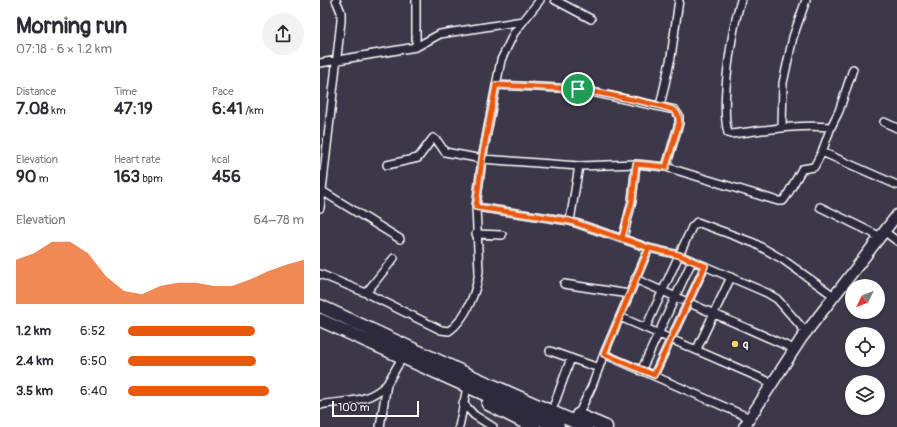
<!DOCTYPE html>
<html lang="en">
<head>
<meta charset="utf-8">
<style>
  body { margin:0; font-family:Pangolin,sans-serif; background:#f2f2f3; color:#2b2b33; height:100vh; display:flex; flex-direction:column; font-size:15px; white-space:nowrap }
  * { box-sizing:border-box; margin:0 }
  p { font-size:13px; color:#7c7c81 }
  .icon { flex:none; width:22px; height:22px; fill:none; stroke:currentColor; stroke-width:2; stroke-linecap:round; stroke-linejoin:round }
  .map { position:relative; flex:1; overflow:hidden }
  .drawer { display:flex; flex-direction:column; background:#fff; width:320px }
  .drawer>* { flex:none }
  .needle { width:26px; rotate:227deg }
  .tools { position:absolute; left:525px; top:279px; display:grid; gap:8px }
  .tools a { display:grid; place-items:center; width:40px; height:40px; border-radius:50%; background:#fff; box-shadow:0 1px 3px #0004; font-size:20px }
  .scale { position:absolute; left:12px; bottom:10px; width:87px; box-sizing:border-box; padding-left:4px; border:2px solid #fff; border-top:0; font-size:11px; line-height:14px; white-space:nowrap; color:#fff; -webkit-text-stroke:3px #2f2a3d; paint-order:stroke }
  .pin { position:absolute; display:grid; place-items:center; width:34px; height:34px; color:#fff; margin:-17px; border:2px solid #fff; border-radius:50%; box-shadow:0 1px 4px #0007 }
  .round { display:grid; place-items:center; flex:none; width:42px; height:42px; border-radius:21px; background:#f2f2f3 }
  .headline { display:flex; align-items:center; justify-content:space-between; height:68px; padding:0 16px }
  h1 { font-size:22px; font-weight:800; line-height:30px }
  .figures { display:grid; grid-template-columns:repeat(3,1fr); gap:6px; height:68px; padding:4px 16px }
  .figures div { display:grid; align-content:center }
  .figures b { font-size:17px; font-weight:800 }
  .figures small { font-size:11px; font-weight:400 }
  .figures p { font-size:11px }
  .chart { height:112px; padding:8px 16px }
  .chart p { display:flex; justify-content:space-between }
  .chart svg { width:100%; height:72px; margin-top:4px; fill:#ea580c; opacity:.7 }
  ul { padding:0 16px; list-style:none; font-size:13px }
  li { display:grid; grid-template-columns:64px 48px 1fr; align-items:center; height:30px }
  li i { height:10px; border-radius:5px; background:#ea580c }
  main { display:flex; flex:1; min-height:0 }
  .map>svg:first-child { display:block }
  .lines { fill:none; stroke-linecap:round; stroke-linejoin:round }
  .minor-casing { stroke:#fff; stroke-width:10 }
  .secondary-casing { stroke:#fff; stroke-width:13 }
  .trunk-casing { stroke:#fff; stroke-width:15 }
  .minor { stroke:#2f2a3d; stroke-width:7 }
  .secondary { stroke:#2f2a3d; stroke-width:10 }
  .trunk { stroke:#2f2a3d; stroke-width:12 }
  .route-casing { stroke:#fff; stroke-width:8 }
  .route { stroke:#ea580c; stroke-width:5 }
  .poi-dot { fill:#ffd166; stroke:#2f2a3d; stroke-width:1.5 }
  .labels { text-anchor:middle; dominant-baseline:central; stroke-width:4; stroke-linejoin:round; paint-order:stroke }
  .poi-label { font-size:11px; font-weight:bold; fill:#fff; stroke:#2f2a3d; text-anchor:start }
</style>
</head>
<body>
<main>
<section class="drawer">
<div class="headline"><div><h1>Morning run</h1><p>07:18 · 6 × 1.2 km</p></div><a class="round"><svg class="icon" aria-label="share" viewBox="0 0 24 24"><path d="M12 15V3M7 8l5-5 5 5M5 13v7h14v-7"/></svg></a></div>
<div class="figures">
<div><p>Distance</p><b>7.08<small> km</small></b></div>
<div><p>Time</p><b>47:19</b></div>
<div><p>Pace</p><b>6:41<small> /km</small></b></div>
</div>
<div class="figures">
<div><p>Elevation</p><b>90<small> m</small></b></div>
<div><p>Heart rate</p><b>163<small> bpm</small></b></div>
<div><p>kcal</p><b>456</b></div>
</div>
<div class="chart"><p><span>Elevation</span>64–78 m</p>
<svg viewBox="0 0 160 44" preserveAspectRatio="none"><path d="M0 44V17L10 13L20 6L30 6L40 13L50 27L60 36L70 38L80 33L90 31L100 31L110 33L120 33L130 29L140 24L150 20L160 17V44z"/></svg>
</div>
<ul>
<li><b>1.2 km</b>6:52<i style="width:72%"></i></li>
<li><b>2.4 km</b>6:50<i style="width:73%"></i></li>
<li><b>3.5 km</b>6:40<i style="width:80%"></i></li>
</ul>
</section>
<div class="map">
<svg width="577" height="427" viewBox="0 0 577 427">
  <rect width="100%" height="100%" fill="#3c3749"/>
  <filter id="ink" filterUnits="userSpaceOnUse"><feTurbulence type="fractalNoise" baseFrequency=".025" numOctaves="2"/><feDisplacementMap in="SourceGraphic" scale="8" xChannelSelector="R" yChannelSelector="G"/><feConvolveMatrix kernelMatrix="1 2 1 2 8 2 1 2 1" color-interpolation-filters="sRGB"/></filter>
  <g filter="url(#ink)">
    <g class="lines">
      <defs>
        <path id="minor" d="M235 0 271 19
          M421 0C412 29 400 103 408 133L411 134C447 130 475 124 511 127L502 152 577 185
          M96 47V0
          M0 63 96 47 120 34 203 21
          M176 85 258 89 355 110 359 116V123L346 167
          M340 106 351 57 359 0
          M564 122 577 128
          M462 127 463 83 473 37 486 0
          M511 127 519 111 533 69
          M67 165 98 158 113 138 118 142 125 152 162 159 259 166 316 164 346 167 458 201H463L466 197 482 169 494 167 502 152
          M2 191 80 239
          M156 207 250 221 329 248 359 255 447 293 457 299 486 332
          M500 207 561 237
          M0 208 21 21V12L16 0
          M250 221 259 166
          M565 232 577 241
          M156 234 182 235
          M303 238 312 201 316 164
          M0 274 46 293 121 330 129 331C146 319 157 291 159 271L156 207 162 159 181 60 194 33 220 0
          M315 279 474 349
          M244 284 309 294
          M46 293 74 258
          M300 317 452 383
          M326 327 372 227 377 222 434 243 462 259 514 296
          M377 349 411 277
          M230 351 279 368
          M284 354 430 418
          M321 371 372 261
          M334 375 385 266
          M143 403 154 415 173 427
          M0 405C26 400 47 404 67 384
          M234 405 251 358
          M258 415 272 386 284 354 329 248
          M60 427 67 384 82 358
          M139 427 146 392"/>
        <path id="secondary" d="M424 427 481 339 577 215"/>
        <path id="trunk" d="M0 306 151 376 266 427
          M0 320 238 427
          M168 404 214 427
          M258 415 286 427"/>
      </defs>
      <use href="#minor" class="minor-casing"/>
      <use href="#secondary" class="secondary-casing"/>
      <use href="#trunk" class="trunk-casing"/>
      <use href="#minor" class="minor"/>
      <use href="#secondary" class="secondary"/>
      <use href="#trunk" class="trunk"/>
    </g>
  </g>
  <g class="lines" filter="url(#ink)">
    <defs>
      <path id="route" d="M258 89C273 92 348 105 355 111 359 115 359 118 359 123L346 167 316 164 312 201 302 238 329 248 284 354 334 375 385 266 359 255 329 248 250 221 156 207 162 159 176 85 258 89"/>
    </defs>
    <use href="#route" class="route-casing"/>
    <use href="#route" class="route"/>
  </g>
  <circle class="poi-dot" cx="415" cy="344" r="4"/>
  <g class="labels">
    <g class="poi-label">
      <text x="423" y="344">q</text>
    </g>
  </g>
</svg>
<div class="tools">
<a><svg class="needle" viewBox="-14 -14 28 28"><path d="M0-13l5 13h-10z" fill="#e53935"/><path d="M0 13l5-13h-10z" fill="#7c7c81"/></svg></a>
<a><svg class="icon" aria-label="locate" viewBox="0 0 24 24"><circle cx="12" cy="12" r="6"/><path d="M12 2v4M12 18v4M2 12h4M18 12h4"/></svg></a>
<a><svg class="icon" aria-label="layers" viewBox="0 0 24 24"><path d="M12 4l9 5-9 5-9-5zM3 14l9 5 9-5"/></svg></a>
</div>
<div class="scale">100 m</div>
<div class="pin" style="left:258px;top:89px;background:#1e9e55"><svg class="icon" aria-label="arrive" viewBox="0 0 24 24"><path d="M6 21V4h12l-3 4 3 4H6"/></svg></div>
</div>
</main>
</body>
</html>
